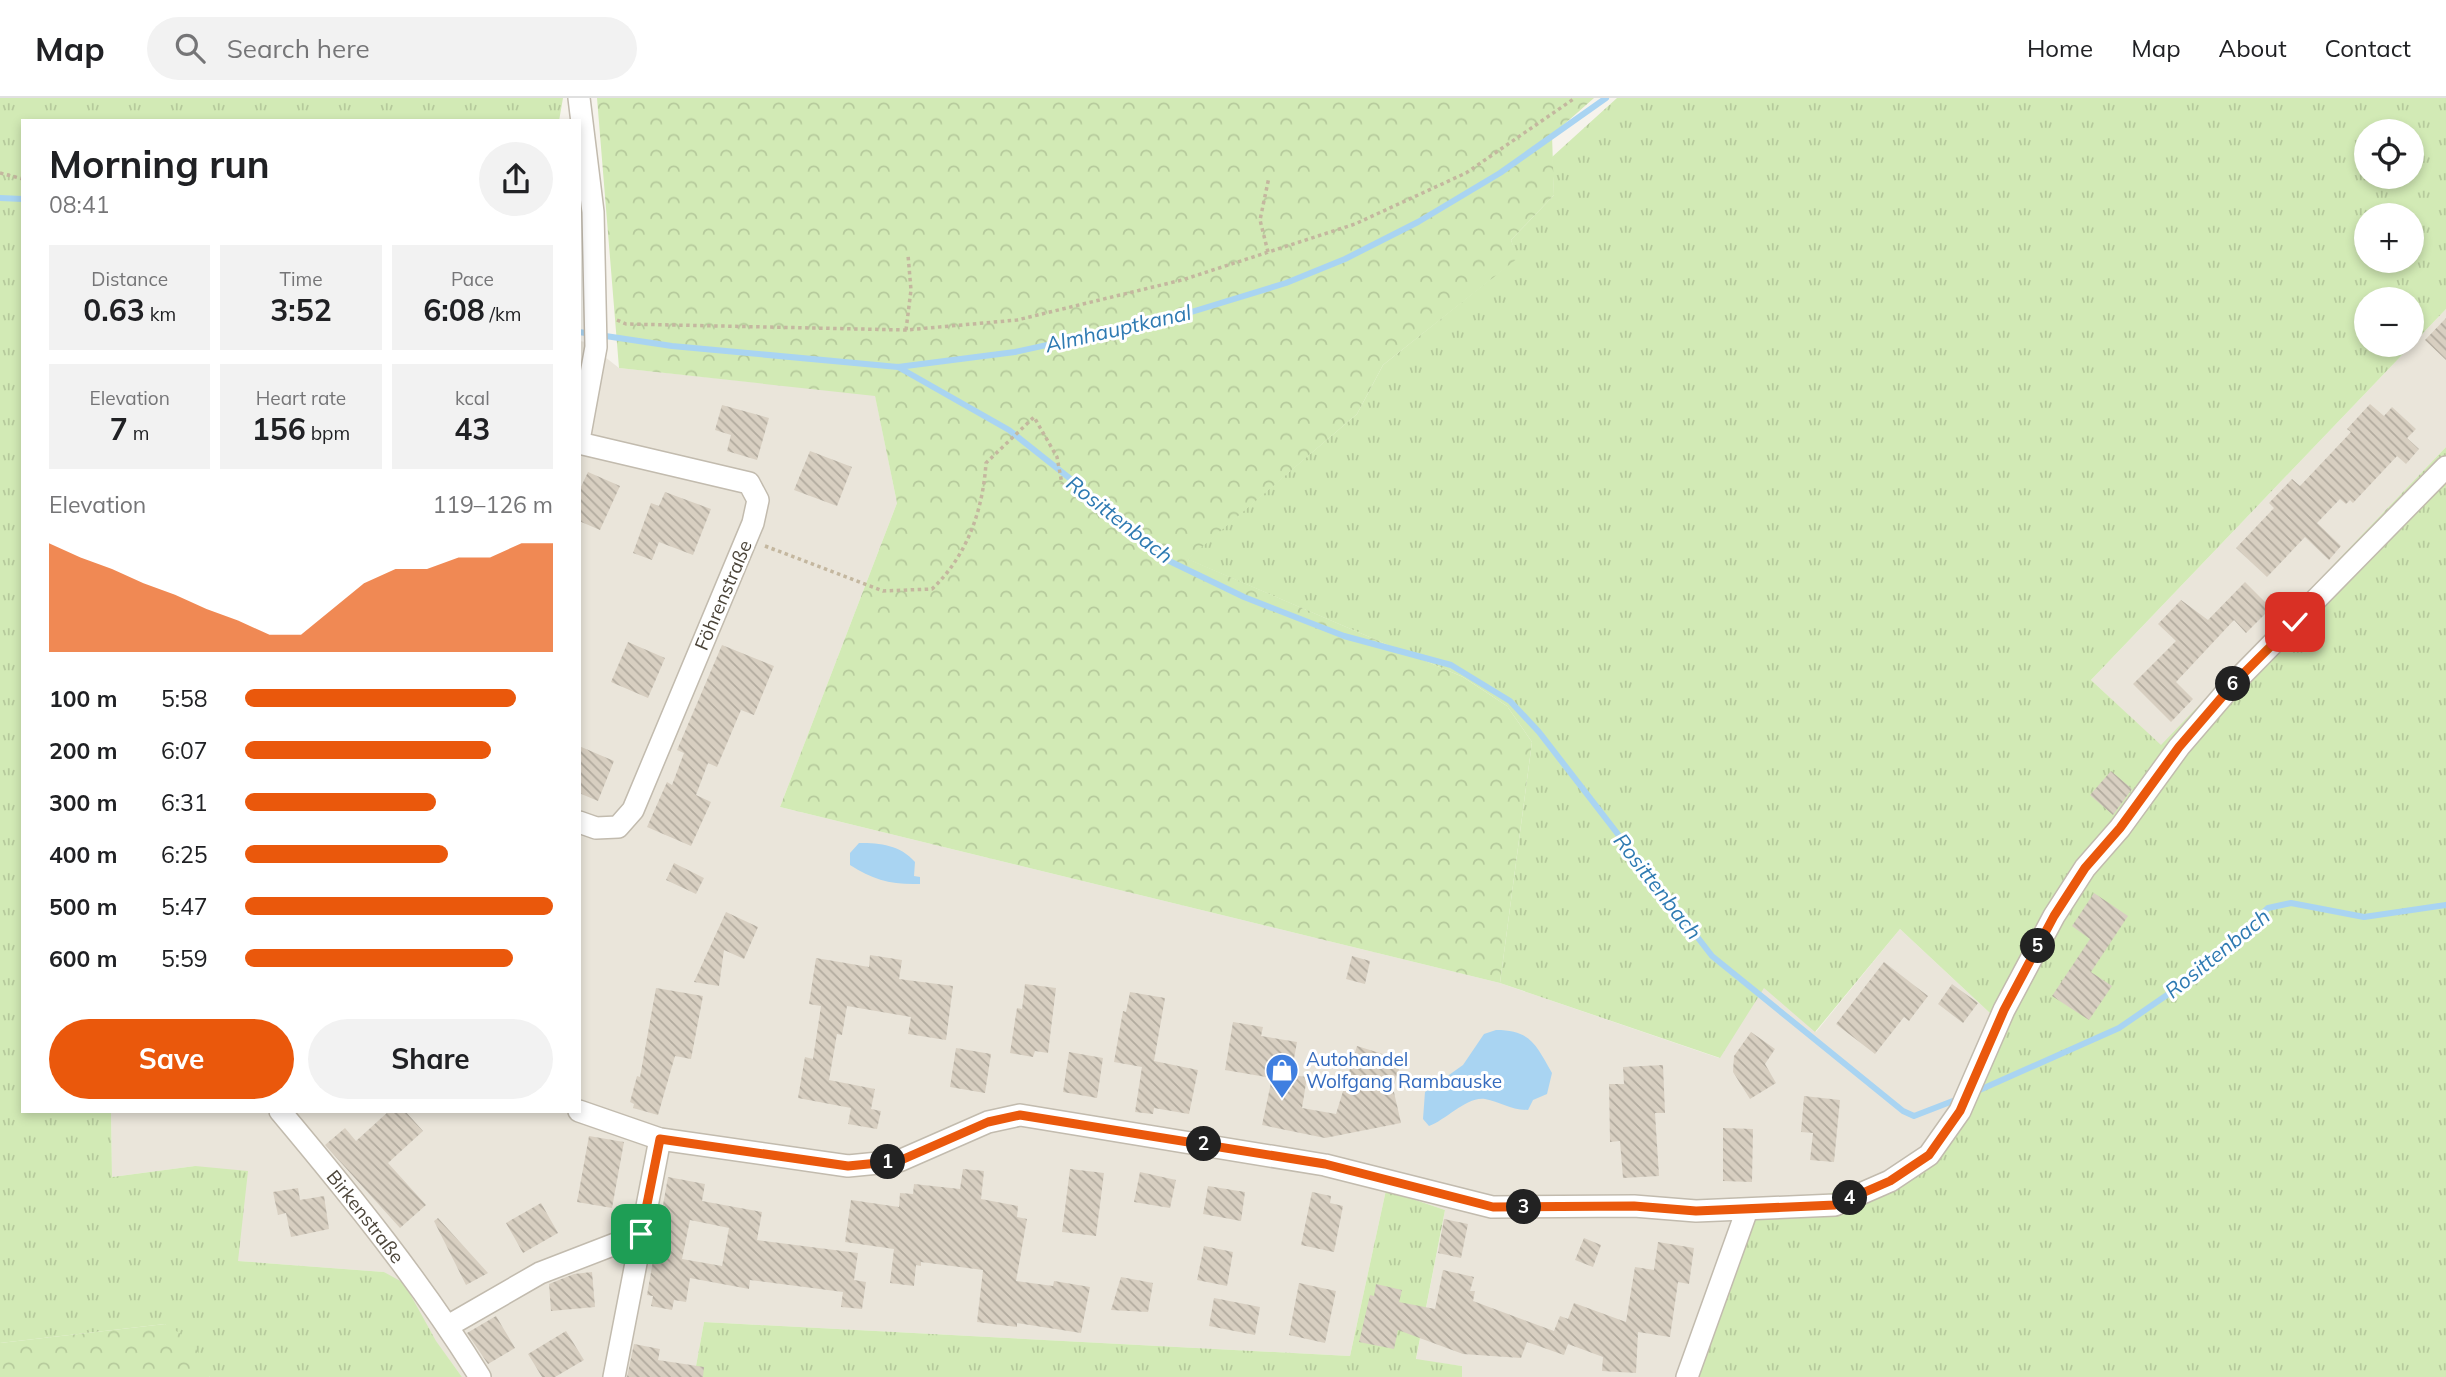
<!DOCTYPE html>
<html lang="en">
<head>
<meta charset="utf-8">
<style>
  body { margin:0; font-family:Mulish,sans-serif; background:#f2f2f2; color:#202124; height:100vh; display:flex; flex-direction:column; font-size:26px; white-space:nowrap }
  * { box-sizing:border-box; margin:0 }
  p { font-size:23px; color:#757577 }
  .icon { flex:none; width:38px; height:38px; fill:none; stroke:currentColor; stroke-width:2; stroke-linecap:round; stroke-linejoin:round }
  .map { position:relative; flex:1; overflow:hidden }
  .sheet { position:absolute; left:21px; top:21px; width:560px; height:994px; display:flex; flex-direction:column; background:#fff; border-radius:0px; box-shadow:0 4px 10px #0003 }
  .sheet>* { flex:none }
  .fabs { position:absolute; left:2354px; top:21px; display:grid; gap:14px }
  .fabs a { display:grid; place-items:center; width:70px; height:70px; border-radius:50%; background:#fff; box-shadow:0 4px 10px #0003; font-size:35px }
  .pin { position:absolute; display:grid; place-items:center; width:60px; height:60px; color:#fff; margin:-30px; border-radius:14px; box-shadow:0 4px 10px #0006 }
  .km { position:absolute; width:35px; height:35px; margin:-18px; border-radius:50%; background:#222; color:#fff; font-size:19px; line-height:35px; text-align:center }
  .round { display:grid; place-items:center; flex:none; width:74px; height:74px; border-radius:37px; background:#f2f2f2 }
  .summary { display:flex; align-items:center; justify-content:space-between; height:119px; padding:0 28px }
  h1 { font-size:38px; font-weight:700; line-height:52px }
  .metrics { display:grid; grid-template-columns:repeat(3,1fr); gap:10px; height:119px; padding:7px 28px }
  .metrics div { display:grid; align-content:center; border-radius:0px; background:#f2f2f2; text-align:center }
  .metrics b { font-size:30px; font-weight:700 }
  .metrics small { font-size:19px; font-weight:400 }
  .metrics p { font-size:19px }
  .chart { height:196px; padding:14px 28px }
  .chart p { display:flex; justify-content:space-between }
  .chart svg { width:100%; height:126px; margin-top:7px; fill:#ea580c; opacity:.7 }
  .action { display:flex; gap:14px; margin-top:auto; padding:14px 28px }
  .action a { flex:1; height:80px; border-radius:42px; background:#ea580c; color:#fff; font-size:28px; font-weight:700; line-height:80px; text-align:center }
  .action a+a { background:#f2f2f2; color:#202124 }
  ul { padding:0 28px; list-style:none; font-size:23px }
  li { display:grid; grid-template-columns:112px 84px 1fr; align-items:center; height:52px }
  li i { height:18px; border-radius:9px; background:#ea580c }
  header { display:flex; align-items:center; gap:42px; box-sizing:border-box; height:98px; padding:0 35px; background:#fff; border-bottom:2px solid #e0e0e0 }
  header strong { font-size:33px }
  nav { display:flex; gap:38px; margin-inline-start:auto; font-size:24px }
  .search { width:490px; height:63px; background:#f2f2f2; display:flex; align-items:center; gap:18px; box-sizing:border-box; padding:0 24px; border-radius:38px; color:#757577; font-size:26px }
  .map>svg:first-child { display:block }
  .residential { fill:#eae5da }
  .grass { fill:url(#grass-tufts); fill-rule:evenodd }
  .forest { fill:url(#forest-crowns) }
  .water { fill:#a9d4f2 }
  .lines { fill:none; stroke-linecap:round; stroke-linejoin:round }
  .stream { stroke:#a9d4f2; stroke-width:6 }
  .building { fill:url(#building-back-hatch); fill-rule:evenodd }
  .minor-casing { stroke:#c2bbae; stroke-width:24 }
  .path { stroke:#c4b79f; stroke-width:3.5; stroke-dasharray:3.5 3.5; stroke-linecap:butt }
  .minor { stroke:#fff; stroke-width:21 }
  .route-casing { stroke:#fff; stroke-width:14 }
  .route { stroke:#ea580c; stroke-width:9 }
  .labels { text-anchor:middle; dominant-baseline:central; stroke-width:6; stroke-linejoin:round; paint-order:stroke }
  .street-label { font-size:19px; fill:#4b4439; stroke:#fff }
  .shop-label { font-size:19px; fill:#366cbe; stroke:#fff; text-anchor:start }
  .water-label { font-size:21px; font-style:italic; fill:#2e7ab2; stroke:#fff }
</style>
</head>
<body>
<header>
<strong>Map</strong>
<div class="search"><svg class="icon" aria-label="search" viewBox="0 0 24 24"><circle cx="10" cy="10" r="6"/><path d="M15 15l6 6"/></svg>Search here</div>
<nav><a>Home</a><a>Map</a><a>About</a><a>Contact</a></nav>
</header>
<div class="map">
<svg width="2446" height="1279" viewBox="0 0 2446 1279">
  <defs>
    <pattern id="grass-tufts" width="24" height="20" patternUnits="userSpaceOnUse" patternTransform="scale(1.75)"><rect width="24" height="20" fill="#d2eab5"/><path d="M3 7l-1-3M5 7V3M7 7l1-3M15 17l-1-3M17 17v-4M19 17l1-3" fill="none" stroke="#b6ca9c"/></pattern>
    <pattern id="forest-crowns" width="20" height="18" patternUnits="userSpaceOnUse" patternTransform="scale(1.75)"><rect width="20" height="18" fill="#d2eab5"/><path d="M2 6a3 3 0 1 1 6 0M12 15a3 3 0 1 1 6 0" fill="none" stroke="#b6ca9c"/></pattern>
    <pattern id="building-back-hatch" width="6" height="6" patternUnits="userSpaceOnUse" patternTransform="scale(1.75)"><rect width="6" height="6" fill="#d8cfc1"/><path d="M-1 5l2 2M0 0l6 6M5-1l2 2" fill="none" stroke="#b1aa9e"/></pattern>
  </defs>
  <rect width="100%" height="100%" fill="#f6f3ec"/>
  <path class="residential" d="M2446 211V349L2161 648 2091 582Z
    M579 243 586 244 619 270 875 297 897 405 780 709 1500 885 1719 960 1764 889 1816 934 1900 831 1991 916 1958 994 1930 1043 1876 1079 1816 1100 1732 1137 1683 1279H1462V1268L1416 1262 1445 1112 1386 1092 1350 1258 704 1224 694 1279H462L384 1174 238 1163 195 1068 112 1079 111 1013H579Z"/>
  <path class="grass" d="M0 0H563L559 23H23V1013H111L112 1079 195 1068 248 1073 238 1163 384 1174 404 1185 436 1243 462 1279H210L165 1226 0 1245Z
    M1617 0H2446V211L2091 582 2161 647 2446 349V1279H1683L1732 1137 1737 1099 1816 1100 1876 1079 1930 1043 1958 994 1991 916 1900 831 1815 934 1764 890 1720 960 1500 885 1532 644 1507 608 1463 579 1187 461 1357 316 1383 267 1517 160 1511 142 1554 97 1552 59ZM2366 33H2412V79H2366ZM2366 117H2412V163H2366ZM2366 201H2412V247H2366Z
    M1386 1092 1445 1112 1416 1261 1462 1268V1279H694L704 1224 1350 1258Z"/>
  <path class="forest" d="M597 0H1594L1552 37 1554 97 1511 142 1518 160 1383 267 1357 316 1188 461 1463 579 1507 608 1532 644 1500 885 780 709 897 405 875 298 619 270Z
    M165 1226 192 1243 210 1279H0V1245Z"/>
  <path class="water" d="M859 745C881 745 900 747 915 764L914 778 920 779V786C892 787 873 782 850 767V755Z
    M1496 932C1531 932 1536 947 1552 975L1547 996 1533 1002 1528 1012C1511 1012 1500 1004 1485 1001 1467 998 1446 1022 1429 1028L1423 1021 1425 994 1463 967 1484 936Z"/>
  <g class="lines">
    <path class="stream" d="M0 100 23 101
      M579 234 672 248 898 269 1015 254 1175 219 1286 185 1345 161 1418 124 1500 75 1606 0
      M898 269 1009 332 1111 413 1161 459 1244 499 1344 538 1451 567 1510 603 1539 634 1712 858 1903 1013 1914 1018 1958 1001
      M1975 994 2119 930 2196 877 2268 810 2291 805 2364 819 2446 807"/>
  </g>
  <path class="building" d="M2446 220V262L2425 242Z
    M2370 306 2384 318 2392 309 2416 331 2407 340 2419 351 2406 366 2397 358 2353 405 2350 402 2346 406 2340 401 2317 425 2341 448 2329 462 2305 439 2267 479 2236 450 2274 410 2269 405 2292 381 2300 388 2351 334 2347 331Z
    M722 307 769 320 757 362 727 353 731 337 715 332Z
    M810 353 852 369 837 408 794 392Z
    M588 374 620 388 600 432 579 423V393Z
    M665 394 711 411 693 457 659 444 652 462 633 455 651 405 659 408Z
    M2245 484 2271 510 2246 535 2234 522 2176 584 2193 601 2171 624 2133 586 2176 543 2158 526 2181 502 2208 522Z
    M628 544 665 560 648 600 611 584Z
    M722 547 774 568 754 617 741 612 717 669 708 665 696 697 711 704 691 748 647 729 667 684 672 687 684 655 677 652Z
    M579 648 614 663 598 703 579 695Z
    M2111 673 2132 691 2113 717 2090 697Z
    M674 765 704 780 696 796 666 782Z
    M2094 795 2128 818 2091 874 2112 888 2089 922 2052 898 2090 841 2072 828Z
    M726 814 758 829 744 861 724 852 719 888 694 884Z
    M870 857 902 862 899 881 953 888 946 942 908 936 911 919 847 908 842 937 837 936 829 982 875 991 871 1011 881 1013 877 1031 848 1026 851 1010 798 1000 805 959 813 961 821 908 809 906 816 860 869 869Z
    M1352 858 1370 863 1365 886 1346 881Z
    M1884 864 1928 898 1909 923 1904 919 1875 956 1836 926Z
    M1025 886 1056 890 1048 955 1035 953 1033 959 1010 955 1017 910 1022 911Z
    M1952 886 1978 905 1963 925 1938 906Z
    M656 890 703 898 691 961 675 958 658 1017 633 1010 634 1006 630 1004 637 978 640 979Z
    M1130 894 1165 900 1154 963 1198 972 1189 1016 1154 1010 1153 1016 1135 1014 1142 969 1114 964 1123 913 1126 914Z
    M1233 924 1263 929 1261 938 1297 944 1291 977 1307 979 1302 1010 1336 1016 1357 948 1402 962 1393 990 1401 1025 1325 1040 1262 1027 1272 980 1225 972Z
    M1751 934 1775 951 1765 966 1776 985 1750 1001 1733 974 1734 958Z
    M956 950 991 956 985 995 950 989Z
    M1069 954 1103 960 1097 1000 1063 994Z
    M1663 967 1665 1015H1655L1659 1078 1623 1080 1620 1043 1610 1044 1609 986H1624L1623 969Z
    M1804 998 1840 1002 1834 1064 1810 1062 1813 1035 1801 1034Z
    M389 1013H405L423 1033 388 1065 426 1107 400 1130 325 1047 345 1030 356 1043Z
    M1723 1030 1753 1031 1752 1084 1723 1083Z
    M589 1038 624 1044 612 1110 577 1104Z
    M963 1071 984 1073 981 1101 1018 1108 1017 1119 1027 1121 1016 1183 1053 1188 1054 1183 1090 1189 1081 1235 1017 1225V1229L977 1224 983 1172 921 1164V1168L916 1167 914 1188 890 1185 894 1151 845 1144 851 1102 899 1109 900 1095 913 1096 914 1086 960 1091Z
    M1070 1071 1104 1075 1096 1138 1062 1134Z
    M1140 1074 1176 1082 1170 1110 1134 1104Z
    M668 1079 705 1086 702 1103 762 1114 757 1142 858 1155 854 1182 866 1184 862 1211 841 1209 843 1194 750 1182 749 1191 690 1180 686 1204 674 1202 672 1212 651 1208 653 1198 647 1197 654 1157 660 1158 668 1119 661 1118ZM690 1122 729 1130 722 1168 682 1161Z
    M1208 1088 1245 1094 1241 1123 1203 1116Z
    M298 1090 300 1102 324 1098 329 1131 291 1139 286 1115 278 1117 273 1094Z
    M1312 1094 1331 1098 1330 1105 1343 1108 1334 1154 1301 1147Z
    M541 1105 558 1135 523 1155 506 1125Z
    M438 1120 488 1175 466 1187 434 1123Z
    M1444 1121 1468 1126 1461 1160 1438 1155Z
    M1584 1140 1601 1147 1593 1169 1575 1162Z
    M1658 1144 1694 1150 1689 1186 1678 1184 1670 1239 1638 1234 1636 1275 1602 1273 1603 1259 1568 1246 1564 1257 1527 1244 1521 1260 1463 1256 1398 1232 1394 1251 1359 1244 1370 1197 1374 1198 1376 1186 1402 1192 1399 1204 1435 1211 1443 1172 1474 1179 1470 1193H1475L1473 1203 1554 1233 1560 1218 1568 1221 1574 1205 1626 1224 1635 1169 1654 1172Z
    M1204 1148 1233 1154 1227 1188 1197 1182Z
    M592 1174 595 1209 551 1213 549 1186 574 1176Z
    M1121 1179 1153 1185 1148 1214 1111 1212Z
    M1299 1185 1336 1193 1325 1245 1289 1237Z
    M1214 1200 1260 1209 1255 1237 1209 1228Z
    M496 1218 515 1250 488 1266 467 1235Z
    M566 1233 584 1262 555 1279H542L528 1256Z
    M634 1246 660 1251 658 1262 704 1269 703 1279H627Z"/>
  <g class="lines">
    <defs>
      <g id="minor">
        <path d="M579 0 593 114 596 249 579 342"/>
        <path d="M579 345 749 385 758 402 753 425 633 712 618 729 596 730 579 724"/>
        <path id="s1" d="M280 1013C352 1099 421 1184 480 1279"/>
        <path d="M579 1013 660 1041 848 1068 899 1063 988 1024 1020 1017 1325 1067 1492 1109 1634 1108 1696 1113 1835 1107 1890 1083 1929 1057 1960 1013 2004 912 2054 818 2085 770 2120 730 2179 649 2234 585 2446 369"/>
        <path d="M448 1228 540 1175 641 1136"/>
        <path d="M614 1279 660 1041"/>
        <path d="M1687 1279 1747 1112"/>
      </g>
    </defs>
    <use href="#minor" class="minor-casing"/>
    <path class="path" d="M0 75 23 81
      M1268 154 1260 122 1269 79
      M617 222 626 226 906 232 1017 222 1182 182 1355 126 1466 75 1575 0
      M906 232 911 192 908 157
      M765 448 883 493 932 491C967 458 983 412 986 365L1034 319 1057 359 1062 386"/>
    <use href="#minor" class="minor"/>
  </g>
  <g class="lines">
    <defs>
      <path id="route" d="M641 1136 660 1041 848 1068 899 1063 988 1024 1020 1017 1325 1066 1493 1109 1634 1108 1696 1113 1835 1107 1890 1083 1929 1057 1960 1013 2004 912 2054 818 2085 770 2120 730 2179 649 2234 585 2295 524"/>
    </defs>
    <use href="#route" class="route-casing"/>
    <use href="#route" class="route"/>
  </g>
  <defs>
    <symbol id="shop-pin" viewBox="-11 -11 22 30"><path d="M0 17L-7.5 6A9.5 9.5 0 1 1 7.5 6Z" fill="#3f7fe0" stroke="#fff"/><path d="M-5-2.5h2.3a2.7 3.5 0 0 1 5.4 0H5L5.5 6h-11ZM-1.5-2.5h3a1.5 2.3 0 0 0-3 0Z" fill="#fff"/></symbol>
  </defs>
  <g fill-rule="evenodd">
    <use href="#shop-pin" x="1263" y="953" width="38" height="52"/>
  </g>
  <g class="labels">
    <g class="street-label">
      <text transform="translate(723 497) rotate(-67)">Föhrenstraße</text>
      <text stroke="none"><textPath href="#s1" startOffset="136">Birkenstraße</textPath></text>
    </g>
    <g class="shop-label">
      <text x="1306" y="961">Autohandel<tspan x="1306" dy="22">Wolfgang Rambauske</tspan></text>
    </g>
    <g class="water-label">
      <text transform="translate(1118 230) rotate(-13)">Almhauptkanal</text>
      <text transform="translate(1120 421) rotate(38)">Rosittenbach</text>
      <text transform="translate(1658 788) rotate(52)">Rosittenbach</text>
      <text transform="translate(2217 855) rotate(-39)">Rosittenbach</text>
    </g>
  </g>
</svg>
<div class="fabs">
<a><svg class="icon" aria-label="locate" viewBox="0 0 24 24"><circle cx="12" cy="12" r="6"/><path d="M12 2v4M12 18v4M2 12h4M18 12h4"/></svg></a>
<a>+</a>
<a>−</a>
</div>
<div class="pin" style="left:641px;top:1136px;background:#1e9e55"><svg class="icon" aria-label="arrive" viewBox="0 0 24 24"><path d="M6 21V4h12l-3 4 3 4H6"/></svg></div>
<div class="pin" style="left:2295px;top:524px;background:#d93025"><svg class="icon" aria-label="check" viewBox="0 0 24 24"><path d="M5 12l5 5 9-10"/></svg></div>
<b class="km" style="left:888px;top:1064px">1</b>
<b class="km" style="left:1204px;top:1046px">2</b>
<b class="km" style="left:1524px;top:1109px">3</b>
<b class="km" style="left:1850px;top:1100px">4</b>
<b class="km" style="left:2038px;top:848px">5</b>
<b class="km" style="left:2233px;top:586px">6</b>
<section class="sheet">
<div class="summary"><div><h1>Morning run</h1><p>08:41</p></div><a class="round"><svg class="icon" aria-label="share" viewBox="0 0 24 24"><path d="M12 15V3M7 8l5-5 5 5M5 13v7h14v-7"/></svg></a></div>
<div class="metrics">
<div><p>Distance</p><b>0.63<small> km</small></b></div>
<div><p>Time</p><b>3:52</b></div>
<div><p>Pace</p><b>6:08<small> /km</small></b></div>
</div>
<div class="metrics">
<div><p>Elevation</p><b>7<small> m</small></b></div>
<div><p>Heart rate</p><b>156<small> bpm</small></b></div>
<div><p>kcal</p><b>43</b></div>
</div>
<div class="chart"><p><span>Elevation</span>119–126 m</p>
<svg viewBox="0 0 160 44" preserveAspectRatio="none"><path d="M0 44V6L10 11L20 15L30 20L40 24L50 29L60 33L70 38L80 38L90 29L100 20L110 15L120 15L130 11L140 11L150 6L160 6V44z"/></svg>
</div>
<ul>
<li><b>100 m</b>5:58<i style="width:88%"></i></li>
<li><b>200 m</b>6:07<i style="width:80%"></i></li>
<li><b>300 m</b>6:31<i style="width:62%"></i></li>
<li><b>400 m</b>6:25<i style="width:66%"></i></li>
<li><b>500 m</b>5:47<i style="width:100%"></i></li>
<li><b>600 m</b>5:59<i style="width:87%"></i></li>
</ul>
<div class="action"><a>Save</a><a>Share</a></div>
</section>
</div>
</body>
</html>
